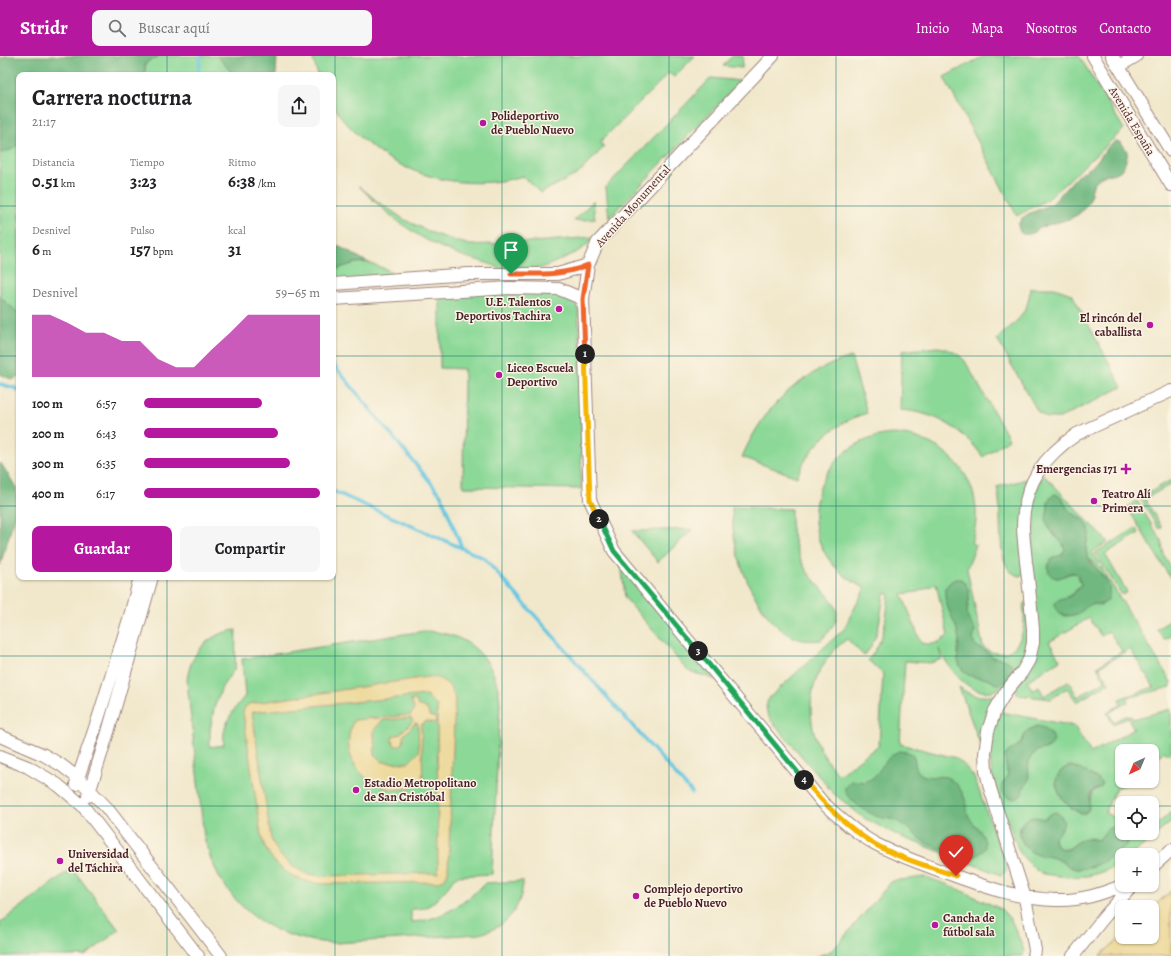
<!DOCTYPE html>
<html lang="es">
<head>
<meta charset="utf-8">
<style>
  body { margin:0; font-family:Alegreya,serif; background:#f6f6f6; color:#202124; height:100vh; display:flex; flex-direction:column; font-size:15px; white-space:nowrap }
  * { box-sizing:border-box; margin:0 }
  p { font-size:13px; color:#757577 }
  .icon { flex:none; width:22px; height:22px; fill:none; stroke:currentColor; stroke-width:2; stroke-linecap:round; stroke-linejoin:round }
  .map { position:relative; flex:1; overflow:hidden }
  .panel { position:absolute; left:16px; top:16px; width:320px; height:508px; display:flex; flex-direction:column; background:#fff; border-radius:8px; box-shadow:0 1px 3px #0004 }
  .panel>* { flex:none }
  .needle { width:26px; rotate:224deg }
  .buttons { position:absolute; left:1115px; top:688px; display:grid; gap:8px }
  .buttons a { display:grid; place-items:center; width:44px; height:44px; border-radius:8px; background:#fff; box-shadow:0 1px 3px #0004; font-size:20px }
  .pin { position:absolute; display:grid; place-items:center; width:34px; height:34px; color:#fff; margin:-41px -17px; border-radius:50% 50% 50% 0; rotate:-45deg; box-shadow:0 0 4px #0007 }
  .pin .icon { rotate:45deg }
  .km { position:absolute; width:20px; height:20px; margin:-10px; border-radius:50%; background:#222; color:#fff; font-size:11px; line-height:20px; text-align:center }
  .round { display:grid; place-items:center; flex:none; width:42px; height:42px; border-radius:8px; background:#f6f6f6 }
  .head { display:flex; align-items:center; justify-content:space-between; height:68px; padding:0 16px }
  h1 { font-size:22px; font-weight:700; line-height:30px }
  .metrics { display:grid; grid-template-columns:repeat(3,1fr); gap:6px; height:68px; padding:4px 16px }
  .metrics div { display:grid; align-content:center }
  .metrics b { font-size:17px; font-weight:700 }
  .metrics small { font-size:11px; font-weight:400 }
  .metrics p { font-size:11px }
  .chart { height:112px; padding:8px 16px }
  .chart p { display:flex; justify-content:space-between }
  .chart svg { width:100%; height:72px; margin-top:4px; fill:#b5179e; opacity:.7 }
  .cta { display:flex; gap:8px; margin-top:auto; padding:8px 16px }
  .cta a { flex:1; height:46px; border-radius:8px; background:#b5179e; color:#fff; font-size:16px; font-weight:700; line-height:46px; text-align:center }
  .cta a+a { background:#f6f6f6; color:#202124 }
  ul { padding:0 16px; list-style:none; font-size:13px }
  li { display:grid; grid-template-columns:64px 48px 1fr; align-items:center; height:30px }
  li i { height:10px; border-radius:5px; background:#b5179e }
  header { display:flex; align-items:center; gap:24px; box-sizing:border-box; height:56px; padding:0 20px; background:#b5179e; color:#fff }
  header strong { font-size:19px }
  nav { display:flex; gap:22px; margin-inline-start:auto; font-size:14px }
  .search { width:280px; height:36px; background:#f6f6f6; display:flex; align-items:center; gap:10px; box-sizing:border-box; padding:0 14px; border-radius:8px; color:#757577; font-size:15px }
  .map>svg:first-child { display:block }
  .green { fill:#8bd897; stroke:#6a7c61; fill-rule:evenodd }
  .forest { fill:#70b880; stroke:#5d6c56 }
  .sand { fill:#eeda9e; stroke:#9c7c64; fill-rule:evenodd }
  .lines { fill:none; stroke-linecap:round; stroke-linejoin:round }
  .stream { stroke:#63c6e1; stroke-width:3.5 }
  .minor-casing { stroke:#9e847c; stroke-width:14 }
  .minor { stroke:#fff; stroke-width:12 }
  .split-1-casing { stroke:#fff; stroke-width:8 }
  .split-2-casing { stroke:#fff; stroke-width:8 }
  .split-3-casing { stroke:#fff; stroke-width:8 }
  .split-4-casing { stroke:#fff; stroke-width:8 }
  .split-5-casing { stroke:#fff; stroke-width:8 }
  .split-1 { stroke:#f0652b; stroke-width:5 }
  .split-2 { stroke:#f5b400; stroke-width:5 }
  .split-3 { stroke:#22a559; stroke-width:5 }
  .split-4 { stroke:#22a559; stroke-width:5 }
  .split-5 { stroke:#f5b400; stroke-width:5 }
  .grid { fill:none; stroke:#0f766e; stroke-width:1; stroke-opacity:0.55 }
  .poi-dot { fill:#b5179e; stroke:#fcf5e5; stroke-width:1.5 }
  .labels { text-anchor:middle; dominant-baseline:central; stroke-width:3; stroke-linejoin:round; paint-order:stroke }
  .poi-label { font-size:12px; font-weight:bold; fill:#4a1f2b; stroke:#fcf5e5; text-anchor:start }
  .street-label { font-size:12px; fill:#4a1f2b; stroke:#fcf5e5 }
</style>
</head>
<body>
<header>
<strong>Stridr</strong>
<div class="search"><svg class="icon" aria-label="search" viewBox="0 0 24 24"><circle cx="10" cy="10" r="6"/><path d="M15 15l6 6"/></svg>Buscar aquí</div>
<nav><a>Inicio</a><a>Mapa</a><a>Nosotros</a><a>Contacto</a></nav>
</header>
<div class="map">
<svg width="1171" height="900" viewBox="0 0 1171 900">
  <rect width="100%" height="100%" fill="#fcf5e5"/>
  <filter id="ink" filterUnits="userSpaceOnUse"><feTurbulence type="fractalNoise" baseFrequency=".025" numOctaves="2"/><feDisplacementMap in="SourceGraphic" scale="8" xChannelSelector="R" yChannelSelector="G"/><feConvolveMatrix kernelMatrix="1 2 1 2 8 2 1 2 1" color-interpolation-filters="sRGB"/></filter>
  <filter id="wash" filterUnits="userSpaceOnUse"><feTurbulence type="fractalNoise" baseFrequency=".012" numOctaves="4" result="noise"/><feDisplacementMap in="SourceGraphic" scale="16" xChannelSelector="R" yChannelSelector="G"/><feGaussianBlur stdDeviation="0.9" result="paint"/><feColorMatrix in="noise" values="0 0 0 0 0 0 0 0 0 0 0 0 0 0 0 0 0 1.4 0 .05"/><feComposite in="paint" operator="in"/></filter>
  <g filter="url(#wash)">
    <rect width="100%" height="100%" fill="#f1e8cc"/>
    <path class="green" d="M158 0H217L234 19H142L145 16V8L150 4 156 3Z
      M312 0H695L674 21 669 17 600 86 604 91 578 118 540 137 523 120C466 137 402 121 359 80 350 71 339 61 334 49 331 43 333 26 333 19H318Z
      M732 0H743L742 12 723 10Z
      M984 0H1079L1124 73 1048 143 1017 160 944 21Z
      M711 22 741 25 609 162 606 131Z
      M19 87V258L0 241V97L13 93Z
      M359 130 377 145 405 164 437 179 470 189 548 185 592 181C587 193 576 196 564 202 550 209 528 218 512 217 507 217 496 210 490 208 478 204 467 202 455 197 417 183 387 159 359 130Z
      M593 145 595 163 574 165Z
      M367 206 388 214 396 223 333 228V214L355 207Z
      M440 232 569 239 578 252 582 326 581 433 463 431 464 313 440 312Z
      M1030 232H1054L1072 238 1122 331 1060 362H1047L1038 356 997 283C1015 266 1029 259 1030 232Z
      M937 291C948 292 958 297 965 305L1009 383 983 401C963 373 935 356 900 354L902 295Z
      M851 301 867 357C834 367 810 389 797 421L742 401C764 350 799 317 851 301Z
      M894 378C950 381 991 431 971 487L976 489 967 513 983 591C989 596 996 598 1003 597 1020 594 1025 573 1024 558 1024 554 1022 550 1025 546L1031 594C1026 601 1012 625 1006 629 975 649 952 618 939 593L942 603 930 607 905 605 900 688 956 702 963 708 974 721 1007 811 1006 815 1001 819 899 780 864 762 833 737 770 663C765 655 765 648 770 641L845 572C850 558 859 545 865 532 854 527 844 520 835 511 789 460 827 381 894 378ZM936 528 948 579C941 587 931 590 921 587L902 538 917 536ZM884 538H889C886 562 885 585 868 604L883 618 879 689 839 719C800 680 801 617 847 583L864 600C880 582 880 560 884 538Z
      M1043 418 1108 486 1092 496 1171 626V631L1127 642 1128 646 1124 647V648L1109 657 1114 666 1127 659V661L1131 660 1133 663 1171 653V696L1168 699 1164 695 1152 708V695H1122V725H1136C1131 730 1127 727 1121 730 1111 735 1110 748 1105 757L1122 765V773C1110 768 1106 776 1099 784 1093 783 1088 781 1082 783 1074 786 1067 800 1058 790 1055 788 1054 785 1054 782L1062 773 1049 759 1044 763C1039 762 1036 763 1032 764 1029 764 1025 765 1023 766 1017 771 1020 784 1024 789 1033 800 1046 798 1057 803 1065 807 1070 813 1079 813 1086 812 1100 808 1105 805 1109 803 1111 799 1115 797 1123 793 1132 787 1126 777H1136L1141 782 1147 777H1152V773L1171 756V766L1132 799H1122V806L1116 810 1099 817 1087 820 1067 821 1043 818 1036 814 1024 802 1019 795 996 735 992 720 990 703 993 676 1000 656 1074 670 1091 697 1134 673 1128 662 1113 668 1107 657 1121 648 1119 643 1154 631 1130 593 1099 611 1109 627 1077 646 1067 632 1051 643 1019 639 1014 633 1028 616 1029 455 1033 441ZM1062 441 1067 452 1089 476 1086 491 1087 499 1108 527 1102 549 1091 548C1081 554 1063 570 1055 551L1065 541 1072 539 1081 528 1078 520 1076 517 1069 518 1058 522 1055 501 1062 499 1065 493C1063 487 1060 484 1055 480 1044 470 1048 459 1048 446ZM1089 562 1101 580 1109 575 1122 595 1097 611 1105 625 1078 641 1068 625 1044 640 1039 631 1033 635 1027 625 1060 604 1049 586ZM1037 670 1047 674 1048 692C1016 695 1037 719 1023 731L1003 726 1008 721 1005 702 1006 698 1020 688 1027 675ZM1083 715 1099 723 1098 733 1092 736 1087 756 1084 758C1069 755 1054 737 1056 722Z
      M1027 423 1025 518 1020 520C1016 519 1012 517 1009 514 996 494 1003 455 997 431Z
      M1171 424V428L1145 443 1162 472H1158L1140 442Z
      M1137 445 1161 484 1164 499 1171 511V523L1127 451Z
      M732 451 791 453C790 474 795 494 805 512 822 540 857 551 821 584 810 585 800 585 791 580 764 567 741 519 736 490 733 477 732 464 732 451Z
      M1136 472 1139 477 1105 498 1127 536 1122 539 1095 497Z
      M693 473 658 506 632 475Z
      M621 506 721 625 688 615 625 542Z
      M1171 564V580L1164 584 1157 573Z
      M236 574 235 612 222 631 214 652 210 674V691L224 689C221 670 233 654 245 640L242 603 424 575C469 576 497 603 500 647L492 818 456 820C450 829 434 849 424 852 420 853 414 853 411 853V866C439 865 466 847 485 827L523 825C522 852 506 872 479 878L336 887C268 885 220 846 204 781L187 626C189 598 208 577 236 574Z
      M959 631C970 640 982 642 997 639L986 662 980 688Z
      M72 812 119 874 85 900H1L0 898V867Z
      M925 821 949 829 1001 853 1011 864 1016 875 1024 895 1023 900H818L833 894 892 825Z"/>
    <path class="forest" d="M5 0H158L156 3 150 4 145 8V16L142 19H19V87L13 93 0 97V2H4Z
      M217 0H277L276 19H234Z
      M1116 85C1120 86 1123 88 1125 92 1128 96 1128 99 1126 104 1121 124 1108 113 1096 125 1090 131 1092 141 1088 147 1085 151 1081 157 1077 159 1066 166 1052 166 1040 172 1034 175 1031 180 1023 178L1020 176 1018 169 1022 162 1028 158 1052 148 1077 120 1093 110 1107 92Z
      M333 187 367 206 355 207 333 214Z
      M0 241 19 258V322L17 321 13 324 0 318Z
      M0 406 16 431 18 451 0 509Z
      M1055 438C1064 440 1063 448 1069 454 1074 460 1087 464 1089 472 1091 479 1086 484 1086 491 1085 505 1101 517 1108 527 1110 534 1111 547 1101 548 1097 549 1093 547 1089 549 1085 551 1083 555 1079 557 1069 562 1055 560 1055 547 1060 541 1064 543 1070 540 1075 538 1078 532 1081 528 1080 524 1079 519 1075 517 1069 515 1063 522 1057 522 1046 521 1046 507 1053 502 1056 500 1059 500 1062 499L1065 493C1062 481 1047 477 1046 464 1046 460 1048 456 1048 451 1049 445 1049 441 1055 438Z
      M956 523H961L965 527 969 535V543L967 556 968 562 975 574 973 585 976 590 987 596 993 601 1006 604 1012 608C1014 616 1007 629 998 628 994 628 991 624 987 623 977 621 968 622 962 613 953 602 961 590 958 578 956 564 931 532 956 523Z
      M1037 670C1046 671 1051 676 1054 684 1050 697 1039 689 1031 701 1025 708 1031 717 1028 725 1027 728 1024 729 1023 732 1022 735 1023 738 1020 741 1013 746 1001 739 1002 731 1002 727 1005 724 1008 720L1005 702 1006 698 1020 688 1027 675Z
      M899 695 907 696 913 699C915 704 915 708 916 712 922 725 936 719 946 721 958 726 964 738 967 750 967 753 967 756 968 759 974 772 986 775 985 792 982 796 978 800 973 801 966 802 929 790 923 785 915 779 908 771 899 766 892 762 883 763 876 760 868 757 843 741 845 732 846 729 849 727 851 725 856 724 862 727 867 725 881 720 882 702 899 695Z
      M1070 710C1076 710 1097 722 1102 727L1101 731C1098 732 1094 733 1092 736 1086 743 1094 753 1084 758 1064 754 1041 719 1070 710Z
      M1056 756C1069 765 1063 773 1054 782 1054 790 1061 795 1069 793 1084 781 1079 782 1099 784 1106 775 1108 767 1122 773V777H1126C1133 787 1123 793 1115 797 1111 799 1109 803 1105 805 1099 808 1085 813 1079 813 1069 813 1065 806 1057 803 1048 799 1038 801 1030 795 1013 781 1018 754 1044 763L1052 757Z"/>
    <path class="sand" d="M427 621C442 620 452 629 455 643L448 816 445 823 439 826 325 828C294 827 269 810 261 779L243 656 245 651 249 648ZM426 639 437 650 438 817 321 820 307 818 292 810 279 798 271 783 252 656Z
      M411 644H416L418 650C425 650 429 654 429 660L436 662 435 667 427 665 421 669 423 726C381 751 332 707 354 664L411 659 414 653ZM411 662 413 665 400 678 393 680 392 685 395 690 401 689 404 685 403 680 415 667 418 668 419 696 408 707 383 706 375 699 374 674 383 664Z
      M1171 835V900H1100L1122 880V881H1152V852Z"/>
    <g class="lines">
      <path class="stream" d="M198 19 201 0
        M333 308 441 439 462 492
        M0 328 15 332 19 335
        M333 435 484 502 692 737"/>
    </g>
  </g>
  <g filter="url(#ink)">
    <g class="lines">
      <defs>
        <path id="minor" d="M773 0 598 186 588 209 583 243 590 444 614 495 823 747C839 761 855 777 874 787 896 799 920 807 944 816 981 829 1016 843 1056 844 1081 845 1101 838 1124 829
          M1093 0 1171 129
          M1112 0 1171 95
          M1119 10 1136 0
          M333 228 468 218H558L588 209
          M333 243 510 232 559 233 583 243
          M0 680 44 699 61 709 78 722 106 751 221 900
          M0 700 28 711 58 729 83 750 198 900
          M76 728 98 663 130 560 140 521
          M88 740 108 676 152 521
          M1152 811 1171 794
          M1034 900 1035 894 1025 842 990 732 986 715 985 698 988 675 995 654 1007 634 1022 616 1029 604 1033 587V573C1031 551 1029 528 1026 506 1025 493 1023 481 1023 469 1024 427 1044 400 1077 378L1171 335
          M1073 900 1105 860 1133 829"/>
      </defs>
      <use href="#minor" class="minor-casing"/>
      <use href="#minor" class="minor"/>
    </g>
  </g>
  <g class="lines" filter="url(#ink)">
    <defs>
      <path id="split-1" d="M511 218C538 218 562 220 588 209L583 243 585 298"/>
      <path id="split-2" d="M585 298 590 444 599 463"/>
      <path id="split-3" d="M599 463 614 495 698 595"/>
      <path id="split-4" d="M698 595 804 724"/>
      <path id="split-5" d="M804 724C824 748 845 769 871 786 897 802 928 810 956 820"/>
    </defs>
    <use href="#split-1" class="split-1-casing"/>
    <use href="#split-2" class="split-2-casing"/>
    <use href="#split-3" class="split-3-casing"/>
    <use href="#split-4" class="split-4-casing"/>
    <use href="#split-5" class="split-5-casing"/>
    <use href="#split-1" class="split-1"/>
    <use href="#split-2" class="split-2"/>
    <use href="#split-3" class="split-3"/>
    <use href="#split-4" class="split-4"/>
    <use href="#split-5" class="split-5"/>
  </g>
  <path class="grid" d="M167 0V19M335 0V900M502 0V900M669 0V900M836 0V900M1004 0V900M0 150H19M333 150H1171M0 300H19M333 300H1171M0 450H19M333 450H1171M167 521V900M0 600H1171M0 750H1122M1152 750H1171"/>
  <g class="poi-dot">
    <circle cx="483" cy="67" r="4"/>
    <circle cx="559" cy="253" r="4"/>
    <circle cx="1150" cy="269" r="4"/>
    <circle cx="499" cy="319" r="4"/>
    <path d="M1124 407h4v4h4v4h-4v4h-4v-4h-4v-4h4z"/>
    <circle cx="1094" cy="445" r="4"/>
    <circle cx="356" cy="734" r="4"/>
    <circle cx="60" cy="805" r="4"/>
    <circle cx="636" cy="840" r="4"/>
    <circle cx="935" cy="869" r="4"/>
  </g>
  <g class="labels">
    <g class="poi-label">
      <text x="491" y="60">Polideportivo<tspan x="491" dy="14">de Pueblo Nuevo</tspan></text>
      <text x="551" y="246" text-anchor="end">U.E. Talentos<tspan x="551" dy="14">Deportivos Tachira</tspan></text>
      <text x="1142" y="262" text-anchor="end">El rincón del<tspan x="1142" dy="14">caballista</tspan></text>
      <text x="507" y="312">Liceo Escuela<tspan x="507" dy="14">Deportivo</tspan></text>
      <text x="1117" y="413" text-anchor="end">Emergencias 171</text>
      <text x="1102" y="438">Teatro Alí<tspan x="1102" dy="14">Primera</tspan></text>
      <text x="364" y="727">Estadio Metropolitano<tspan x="364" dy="14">de San Cristóbal</tspan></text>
      <text x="68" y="798">Universidad<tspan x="68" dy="14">del Táchira</tspan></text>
      <text x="644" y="833">Complejo deportivo<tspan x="644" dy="14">de Pueblo Nuevo</tspan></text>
      <text x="943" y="862">Cancha de<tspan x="943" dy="14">fútbol sala</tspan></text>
    </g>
    <g class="street-label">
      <text transform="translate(1132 65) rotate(59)">Avenida España</text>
      <text transform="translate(633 150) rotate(-48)">Avenida Monumental</text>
    </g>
  </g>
</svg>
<div class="buttons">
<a><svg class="needle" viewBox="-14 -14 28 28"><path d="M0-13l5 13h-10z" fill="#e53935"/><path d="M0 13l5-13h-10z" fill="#757577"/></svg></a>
<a><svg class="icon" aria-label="locate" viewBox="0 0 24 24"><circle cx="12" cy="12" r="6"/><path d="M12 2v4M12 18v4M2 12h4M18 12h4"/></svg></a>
<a>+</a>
<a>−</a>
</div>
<div class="pin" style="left:511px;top:218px;background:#1e9e55"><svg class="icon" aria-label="arrive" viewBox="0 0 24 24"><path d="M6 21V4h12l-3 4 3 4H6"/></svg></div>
<div class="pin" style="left:956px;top:820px;background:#d93025"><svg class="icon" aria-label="check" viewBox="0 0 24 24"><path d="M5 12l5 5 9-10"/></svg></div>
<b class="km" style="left:585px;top:298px">1</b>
<b class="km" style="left:599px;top:463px">2</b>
<b class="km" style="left:698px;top:595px">3</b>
<b class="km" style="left:804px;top:724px">4</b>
<section class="panel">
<div class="head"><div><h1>Carrera nocturna</h1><p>21:17</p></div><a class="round"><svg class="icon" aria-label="share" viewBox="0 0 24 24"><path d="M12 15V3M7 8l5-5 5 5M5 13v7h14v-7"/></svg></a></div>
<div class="metrics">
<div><p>Distancia</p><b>0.51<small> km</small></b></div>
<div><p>Tiempo</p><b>3:23</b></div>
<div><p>Ritmo</p><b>6:38<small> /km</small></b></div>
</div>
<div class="metrics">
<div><p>Desnivel</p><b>6<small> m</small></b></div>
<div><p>Pulso</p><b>157<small> bpm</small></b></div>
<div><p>kcal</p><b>31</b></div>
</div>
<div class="chart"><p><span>Desnivel</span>59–65 m</p>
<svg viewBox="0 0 160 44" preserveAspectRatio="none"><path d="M0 44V6L10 6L20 11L30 17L40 17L50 22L60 22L70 33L80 38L90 38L100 27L110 17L120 6L130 6L140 6L150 6L160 6V44z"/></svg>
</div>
<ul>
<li><b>100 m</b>6:57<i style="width:67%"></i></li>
<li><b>200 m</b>6:43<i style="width:76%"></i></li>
<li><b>300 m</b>6:35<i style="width:83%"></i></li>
<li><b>400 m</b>6:17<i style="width:100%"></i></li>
</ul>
<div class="cta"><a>Guardar</a><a>Compartir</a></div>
</section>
</div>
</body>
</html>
